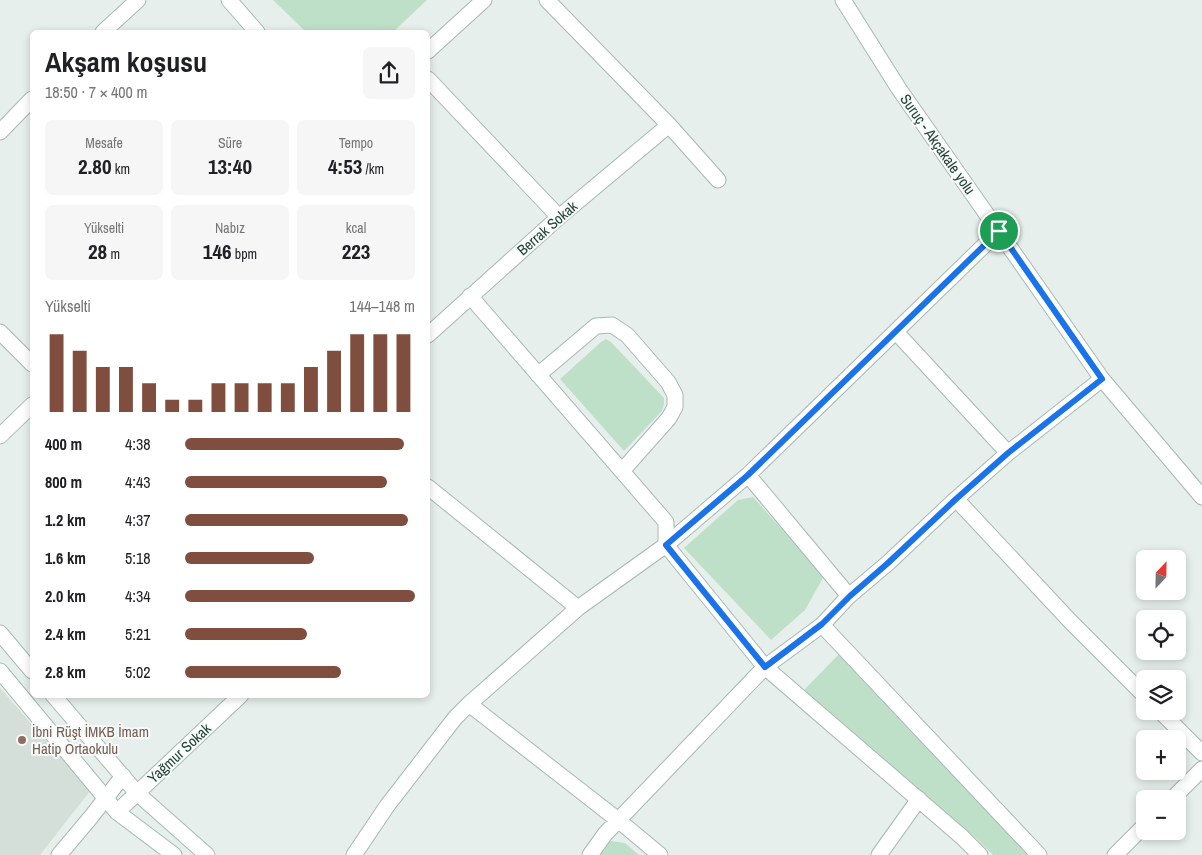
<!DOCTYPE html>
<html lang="tr">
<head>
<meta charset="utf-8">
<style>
  body { margin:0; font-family:"Archivo Narrow",sans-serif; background:#f6f6f6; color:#202124; height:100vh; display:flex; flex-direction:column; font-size:19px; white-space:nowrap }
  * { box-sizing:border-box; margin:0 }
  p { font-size:16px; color:#757577 }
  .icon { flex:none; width:28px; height:28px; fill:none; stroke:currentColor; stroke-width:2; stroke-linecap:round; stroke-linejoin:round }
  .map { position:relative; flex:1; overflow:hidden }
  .sheet { position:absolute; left:30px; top:30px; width:400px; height:668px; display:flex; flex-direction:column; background:#fff; border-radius:8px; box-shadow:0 2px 8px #0003 }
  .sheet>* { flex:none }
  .needle { width:32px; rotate:22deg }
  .fabs { position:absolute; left:1136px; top:550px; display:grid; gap:10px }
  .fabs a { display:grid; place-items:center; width:50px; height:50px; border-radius:8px; background:#fff; box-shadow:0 2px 8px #0003; font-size:25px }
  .pin { position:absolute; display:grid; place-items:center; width:42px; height:42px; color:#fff; margin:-21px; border:2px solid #fff; border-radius:50%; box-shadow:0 1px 5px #0007 }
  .round { display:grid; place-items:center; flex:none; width:52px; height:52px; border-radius:8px; background:#f6f6f6 }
  .overview { display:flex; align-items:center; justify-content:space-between; height:85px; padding:0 15px }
  h1 { font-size:28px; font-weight:700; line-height:38px }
  .metrics { display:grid; grid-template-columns:repeat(3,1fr); gap:8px; height:85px; padding:5px 15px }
  .metrics div { display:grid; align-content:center; border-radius:8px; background:#f6f6f6; text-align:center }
  .metrics b { font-size:21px; font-weight:700 }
  .metrics small { font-size:14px; font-weight:400 }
  .metrics p { font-size:14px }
  .chart { height:140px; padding:10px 15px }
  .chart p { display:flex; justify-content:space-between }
  .chart svg { width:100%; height:90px; margin-top:5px; stroke:#7f4e3f; stroke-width:6 }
  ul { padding:0 15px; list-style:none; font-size:16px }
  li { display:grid; grid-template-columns:80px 60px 1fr; align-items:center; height:38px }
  li i { height:12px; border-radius:6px; background:#7f4e3f }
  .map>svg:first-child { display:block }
  .built { fill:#d4dfda }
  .green { fill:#bfe0c8 }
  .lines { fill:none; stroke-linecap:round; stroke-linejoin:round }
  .street-casing { stroke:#a8b8b2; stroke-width:17 }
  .secondary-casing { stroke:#a4bbb3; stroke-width:17 }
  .street { stroke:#fff; stroke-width:15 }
  .secondary { stroke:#fff; stroke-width:15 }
  .route-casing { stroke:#fff; stroke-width:10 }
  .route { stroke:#1a73e8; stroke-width:6 }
  .education-dot { fill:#8d6e63; stroke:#f7fbf9; stroke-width:2 }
  .labels { text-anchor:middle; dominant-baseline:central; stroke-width:4; stroke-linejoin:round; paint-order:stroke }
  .street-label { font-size:15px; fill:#24423a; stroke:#f7fbf9 }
  .education-label { font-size:15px; fill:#785e54; stroke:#f7fbf9; text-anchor:start }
</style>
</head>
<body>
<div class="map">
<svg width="1202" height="855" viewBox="0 0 1202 855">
  <rect width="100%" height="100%" fill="#e6efeb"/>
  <path class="built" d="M0 688 90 791 40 855H0Z"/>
  <path class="green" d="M273 0H427L393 32H306Z
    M606 339 611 342 664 398V404L662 411 624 451 560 379 601 342Z
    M753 497 824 576 805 610 771 640 684 548 738 500Z
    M841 652 1027 855H993L977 839 804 690Z
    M611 841 625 843 639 855H598L604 846Z"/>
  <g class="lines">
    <defs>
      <path id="street" d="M229 0 257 32
        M547 0 669 125 718 180
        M843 0 899 89 1102 379 1202 497
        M103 32 138 0
        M428 51 484 0
        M428 79 559 217
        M0 132 32 99
        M470 296 666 522V545L765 667 962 837 980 855
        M0 332 32 364
        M896 332 1008 453
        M428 335 559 217 669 125
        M538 375 596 326 612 325 627 335 668 382 675 395V407L669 418 622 471
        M0 436 32 405
        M748 475 849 596
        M428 487 578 608
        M956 499 1070 621 1145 696
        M822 625 1039 855
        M469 704 618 820 660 855
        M1160 711 1202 753
        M1172 799 1202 769
        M117 812 241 695
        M59 855 91 817 123 776
        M354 855 387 806 455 718 469 704 578 608 666 545 748 475 999 231
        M590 855 605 834 765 667 822 625 849 596 888 563 956 499 1008 453 1102 379
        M879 855 919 799
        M1115 855 1145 825"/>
      <path id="secondary" d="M0 633 32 671
        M0 671 117 812 174 855
        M53 695 137 793 207 855"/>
    </defs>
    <use href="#street" class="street-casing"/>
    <use href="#secondary" class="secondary-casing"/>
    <use href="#street" class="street"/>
    <use href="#secondary" class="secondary"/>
  </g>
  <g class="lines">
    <defs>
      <path id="route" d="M999 231 1102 379 1008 453 956 499 888 563 850 596 822 624 765 667 666 545 748 475Z"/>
    </defs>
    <use href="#route" class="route-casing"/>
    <use href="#route" class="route"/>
  </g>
  <circle class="education-dot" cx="22" cy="740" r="5"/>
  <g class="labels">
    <g class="street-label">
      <text transform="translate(938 144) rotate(55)">Suruç - Akçakale yolu</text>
      <text transform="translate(547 228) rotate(-41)">Berrak Sokak</text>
      <text transform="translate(179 753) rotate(-43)">Yağmur Sokak</text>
    </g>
    <g class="education-label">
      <text x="32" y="731">İbni Rüşt İMKB İmam<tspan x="32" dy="17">Hatip Ortaokulu</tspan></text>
    </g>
  </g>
</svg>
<div class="fabs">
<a><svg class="needle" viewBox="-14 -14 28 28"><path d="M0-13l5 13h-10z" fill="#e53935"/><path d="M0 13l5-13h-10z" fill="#757577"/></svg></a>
<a><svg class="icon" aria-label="locate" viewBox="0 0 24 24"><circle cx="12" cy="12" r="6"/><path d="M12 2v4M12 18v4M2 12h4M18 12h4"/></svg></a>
<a><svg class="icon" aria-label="layers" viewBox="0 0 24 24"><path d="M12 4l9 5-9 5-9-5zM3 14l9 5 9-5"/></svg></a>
<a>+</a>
<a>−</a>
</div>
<div class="pin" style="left:999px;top:231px;background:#1e9e55"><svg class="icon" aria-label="arrive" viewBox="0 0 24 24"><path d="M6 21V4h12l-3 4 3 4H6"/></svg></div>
<section class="sheet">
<div class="overview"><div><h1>Akşam koşusu</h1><p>18:50 · 7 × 400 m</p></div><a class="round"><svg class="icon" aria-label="share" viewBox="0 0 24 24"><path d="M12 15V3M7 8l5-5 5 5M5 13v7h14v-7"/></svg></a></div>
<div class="metrics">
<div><p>Mesafe</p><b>2.80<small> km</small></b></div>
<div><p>Süre</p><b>13:40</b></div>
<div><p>Tempo</p><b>4:53<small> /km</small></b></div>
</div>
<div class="metrics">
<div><p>Yükselti</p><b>28<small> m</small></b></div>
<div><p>Nabız</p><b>146<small> bpm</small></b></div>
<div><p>kcal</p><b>223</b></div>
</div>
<div class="chart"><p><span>Yükselti</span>144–148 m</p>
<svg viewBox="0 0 160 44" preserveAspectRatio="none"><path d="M5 44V6M15 44V14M25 44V22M35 44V22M45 44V30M55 44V38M65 44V38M75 44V30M85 44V30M95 44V30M105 44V30M115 44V22M125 44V14M135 44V6M145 44V6M155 44V6"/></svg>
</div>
<ul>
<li><b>400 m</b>4:38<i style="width:95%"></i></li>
<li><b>800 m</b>4:43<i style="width:88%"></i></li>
<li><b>1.2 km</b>4:37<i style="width:97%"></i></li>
<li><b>1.6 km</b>5:18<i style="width:56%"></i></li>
<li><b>2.0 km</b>4:34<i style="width:100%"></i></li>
<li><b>2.4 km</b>5:21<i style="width:53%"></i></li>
<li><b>2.8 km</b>5:02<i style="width:68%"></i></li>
</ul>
</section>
</div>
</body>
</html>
